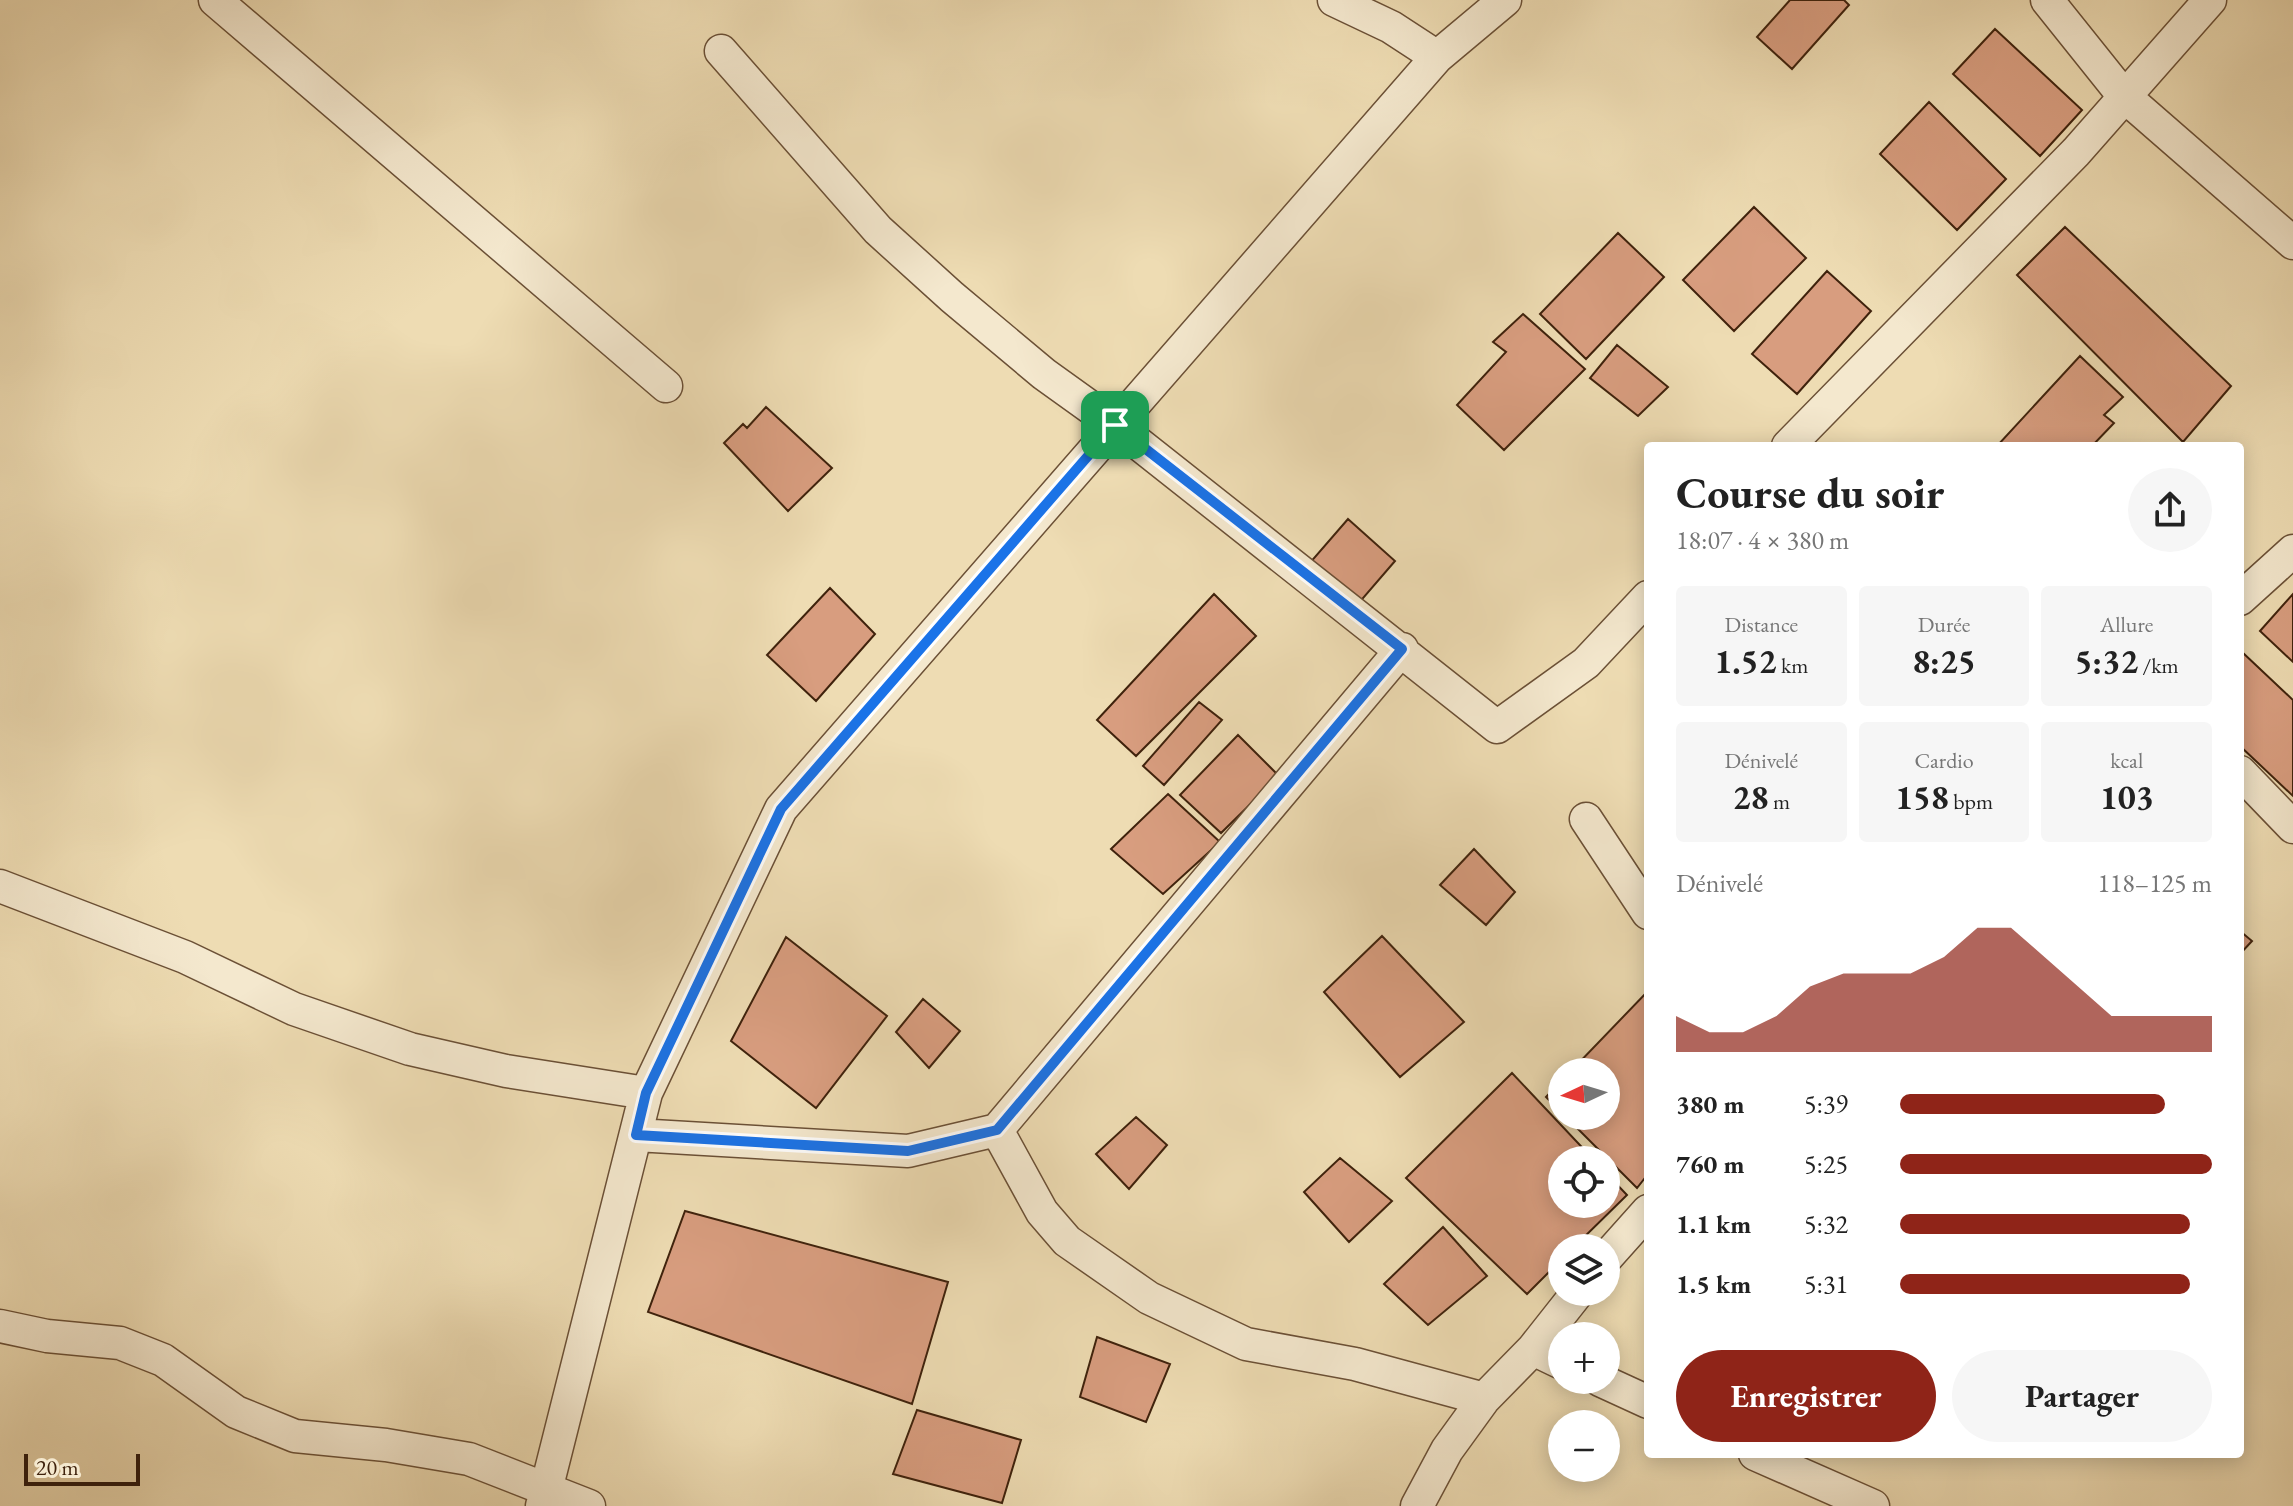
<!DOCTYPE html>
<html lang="fr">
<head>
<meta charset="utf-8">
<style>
  body { margin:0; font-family:"EB Garamond",serif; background:#f6f6f6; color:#222; height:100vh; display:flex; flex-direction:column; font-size:30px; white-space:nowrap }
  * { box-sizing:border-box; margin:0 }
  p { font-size:26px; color:#767676 }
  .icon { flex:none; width:44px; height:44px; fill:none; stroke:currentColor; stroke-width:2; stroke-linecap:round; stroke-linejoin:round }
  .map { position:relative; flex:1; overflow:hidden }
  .side { position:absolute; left:1644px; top:442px; width:600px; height:1016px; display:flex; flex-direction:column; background:#fff; border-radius:8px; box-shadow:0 4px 20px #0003 }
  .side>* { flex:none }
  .needle { width:52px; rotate:266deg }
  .buttons { position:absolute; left:1548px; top:1058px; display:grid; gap:16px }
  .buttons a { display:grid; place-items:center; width:72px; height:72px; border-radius:50%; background:#fff; box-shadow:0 4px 20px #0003; font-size:40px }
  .scale { position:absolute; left:24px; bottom:20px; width:116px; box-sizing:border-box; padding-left:8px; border:4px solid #3f220c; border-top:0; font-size:22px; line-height:28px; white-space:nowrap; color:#3f220c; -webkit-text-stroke:6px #f4e8ce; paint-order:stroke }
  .pin { position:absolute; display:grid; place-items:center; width:68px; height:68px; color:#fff; margin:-34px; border-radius:16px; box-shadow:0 4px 12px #0006 }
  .round { display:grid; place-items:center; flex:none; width:84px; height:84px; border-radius:42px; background:#f6f6f6 }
  .headline { display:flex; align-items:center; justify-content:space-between; height:136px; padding:0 32px }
  h1 { font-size:44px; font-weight:700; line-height:60px }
  .metrics { display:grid; grid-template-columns:repeat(3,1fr); gap:12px; height:136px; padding:8px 32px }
  .metrics div { display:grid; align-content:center; border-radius:8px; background:#f6f6f6; text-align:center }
  .metrics b { font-size:34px; font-weight:700 }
  .metrics small { font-size:22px; font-weight:400 }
  .metrics p { font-size:22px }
  .chart { height:224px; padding:16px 32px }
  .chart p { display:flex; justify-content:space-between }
  .chart svg { width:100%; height:144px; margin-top:8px; fill:#8f2418; opacity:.7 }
  .action { display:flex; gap:16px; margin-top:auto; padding:16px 32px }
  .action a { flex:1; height:92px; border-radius:48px; background:#8f2418; color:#fff; font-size:32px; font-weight:700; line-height:92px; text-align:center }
  .action a+a { background:#f6f6f6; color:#222 }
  ul { padding:0 32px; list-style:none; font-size:26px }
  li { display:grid; grid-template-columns:128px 96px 1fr; align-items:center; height:60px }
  li i { height:20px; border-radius:10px; background:#8f2418 }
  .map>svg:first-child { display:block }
  .building { fill:#d89d7f; stroke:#3f220c; stroke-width:2 }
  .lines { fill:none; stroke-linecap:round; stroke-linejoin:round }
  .minor-casing { stroke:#6b5036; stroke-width:35 }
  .minor { stroke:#f4e8ce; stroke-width:32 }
  .route-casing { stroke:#fff; stroke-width:16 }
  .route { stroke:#1a73e8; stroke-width:10 }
</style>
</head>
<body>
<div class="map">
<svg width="2293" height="1506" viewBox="0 0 2293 1506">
  <rect width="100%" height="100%" fill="#eedcb3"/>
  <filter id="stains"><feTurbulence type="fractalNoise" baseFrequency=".0025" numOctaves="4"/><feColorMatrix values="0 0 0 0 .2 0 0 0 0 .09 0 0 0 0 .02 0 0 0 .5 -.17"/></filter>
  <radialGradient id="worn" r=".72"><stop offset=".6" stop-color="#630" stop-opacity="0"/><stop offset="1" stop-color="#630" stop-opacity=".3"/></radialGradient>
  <path class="building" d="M1790 0H1844L1849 5 1792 69 1757 37Z
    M1995 29 2082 110 2040 156 1953 74Z
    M1929 102 2006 179 1957 230 1880 154Z
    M1754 207 1806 258 1734 331 1683 280Z
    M2065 227 2231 386 2183 442 2017 275Z
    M1618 233 1664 277 1586 359 1540 314Z
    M1827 271 1871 311 1797 394 1752 354Z
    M1523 314 1585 369 1504 450 1457 405 1506 352 1493 342Z
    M1617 345 1668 387 1638 416 1590 378Z
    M2080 356 2123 397 2104 415 2114 423 2092 446H1997Z
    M766 407 832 468 788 511 724 443 743 424 747 428Z
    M1348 519 1395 561 1358 604 1308 565Z
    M830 588 875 634 816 701 767 655Z
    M1214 594 1256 636 1136 756 1097 720Z
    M2293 594V662L2260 631Z
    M2242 652 2293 700V796L2240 746Z
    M1199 702 1222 720 1164 785 1143 766Z
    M1238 735 1279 776 1221 833 1180 795Z
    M1168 794 1220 842 1163 894 1111 849Z
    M1474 849 1515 892 1486 925 1440 885Z
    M2240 931 2252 941 2240 954Z
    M1382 936 1464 1022 1400 1077 1324 992Z
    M786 937 887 1016 816 1108 731 1041Z
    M1648 991V1174L1637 1188 1565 1116H1606V1072H1570Z
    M923 999 960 1031 929 1068 896 1032Z
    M1512 1073 1594 1160H1562V1204H1606V1173L1627 1195 1573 1248H1562V1259L1527 1294 1406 1178Z
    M1562 1080V1113L1546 1097Z
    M1136 1117 1167 1145 1129 1189 1096 1154Z
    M1340 1158 1392 1201 1349 1242 1304 1192Z
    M685 1211 948 1282 912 1404 648 1312Z
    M1443 1227 1487 1276 1428 1325 1384 1284Z
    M1097 1337 1170 1364 1146 1422 1080 1397Z
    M917 1410 1021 1440 1002 1503 893 1474Z"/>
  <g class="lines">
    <defs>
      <path id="minor" d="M215 0 666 386
        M1334 0 1391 27 1437 57
        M2047 0 2123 95 2293 243
        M721 51 878 230 952 297 1044 374 1115 425 1497 727 1586 663 1648 597
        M1788 446 2076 152 2210 0
        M2240 599 2293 551
        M2240 772 2293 827
        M1586 819 1648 913
        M0 886 185 957 294 1009 410 1049 506 1071 646 1093
        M997 1130 1042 1212 1067 1241 1149 1298 1246 1344 1355 1364 1484 1399
        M636 1135 908 1151 997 1130 1402 649
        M1606 1258 1648 1211
        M0 1326 47 1336 120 1343 163 1360 236 1412 295 1436 386 1445 469 1459 589 1506
        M1533 1349 1562 1363
        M1600 1380 1648 1402
        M1755 1454 1873 1506
        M542 1506 646 1093 781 809 1437 57 1505 0
        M1417 1506 1447 1450 1484 1399 1533 1349 1578 1292"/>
    </defs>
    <use href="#minor" class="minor-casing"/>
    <use href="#minor" class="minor"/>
  </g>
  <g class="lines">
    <defs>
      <path id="route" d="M1115 425 1402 649 997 1130 908 1151 636 1135 646 1093 781 809Z"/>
    </defs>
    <use href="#route" class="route-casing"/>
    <use href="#route" class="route"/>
  </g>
  <rect width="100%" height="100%" filter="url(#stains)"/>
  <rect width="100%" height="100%" fill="url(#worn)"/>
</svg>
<div class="buttons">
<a><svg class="needle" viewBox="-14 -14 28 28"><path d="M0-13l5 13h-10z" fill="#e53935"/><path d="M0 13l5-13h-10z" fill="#767676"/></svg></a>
<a><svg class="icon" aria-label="locate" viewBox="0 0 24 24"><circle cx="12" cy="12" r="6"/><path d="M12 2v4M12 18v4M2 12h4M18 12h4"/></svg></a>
<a><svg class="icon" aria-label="layers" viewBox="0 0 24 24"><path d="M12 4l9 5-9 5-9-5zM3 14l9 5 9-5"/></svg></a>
<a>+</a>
<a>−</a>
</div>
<div class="scale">20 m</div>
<div class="pin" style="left:1115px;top:425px;background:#1e9e55"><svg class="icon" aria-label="arrive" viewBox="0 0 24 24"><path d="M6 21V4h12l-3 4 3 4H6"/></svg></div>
<section class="side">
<div class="headline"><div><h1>Course du soir</h1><p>18:07 · 4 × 380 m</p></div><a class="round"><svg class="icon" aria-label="share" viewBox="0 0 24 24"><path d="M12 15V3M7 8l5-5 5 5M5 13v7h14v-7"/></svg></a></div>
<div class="metrics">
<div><p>Distance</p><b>1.52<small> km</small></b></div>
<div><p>Durée</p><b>8:25</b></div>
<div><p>Allure</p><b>5:32<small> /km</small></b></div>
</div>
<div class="metrics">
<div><p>Dénivelé</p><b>28<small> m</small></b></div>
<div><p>Cardio</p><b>158<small> bpm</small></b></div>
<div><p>kcal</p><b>103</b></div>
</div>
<div class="chart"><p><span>Dénivelé</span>118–125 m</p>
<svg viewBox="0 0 160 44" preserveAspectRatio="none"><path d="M0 44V33L10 38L20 38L30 33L40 24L50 20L60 20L70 20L80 15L90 6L100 6L110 15L120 24L130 33L140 33L150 33L160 33V44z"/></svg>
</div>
<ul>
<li><b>380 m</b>5:39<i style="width:85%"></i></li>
<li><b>760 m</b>5:25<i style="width:100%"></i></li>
<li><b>1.1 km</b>5:32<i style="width:93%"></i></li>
<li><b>1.5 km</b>5:31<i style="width:93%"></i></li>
</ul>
<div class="action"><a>Enregistrer</a><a>Partager</a></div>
</section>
</div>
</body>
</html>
